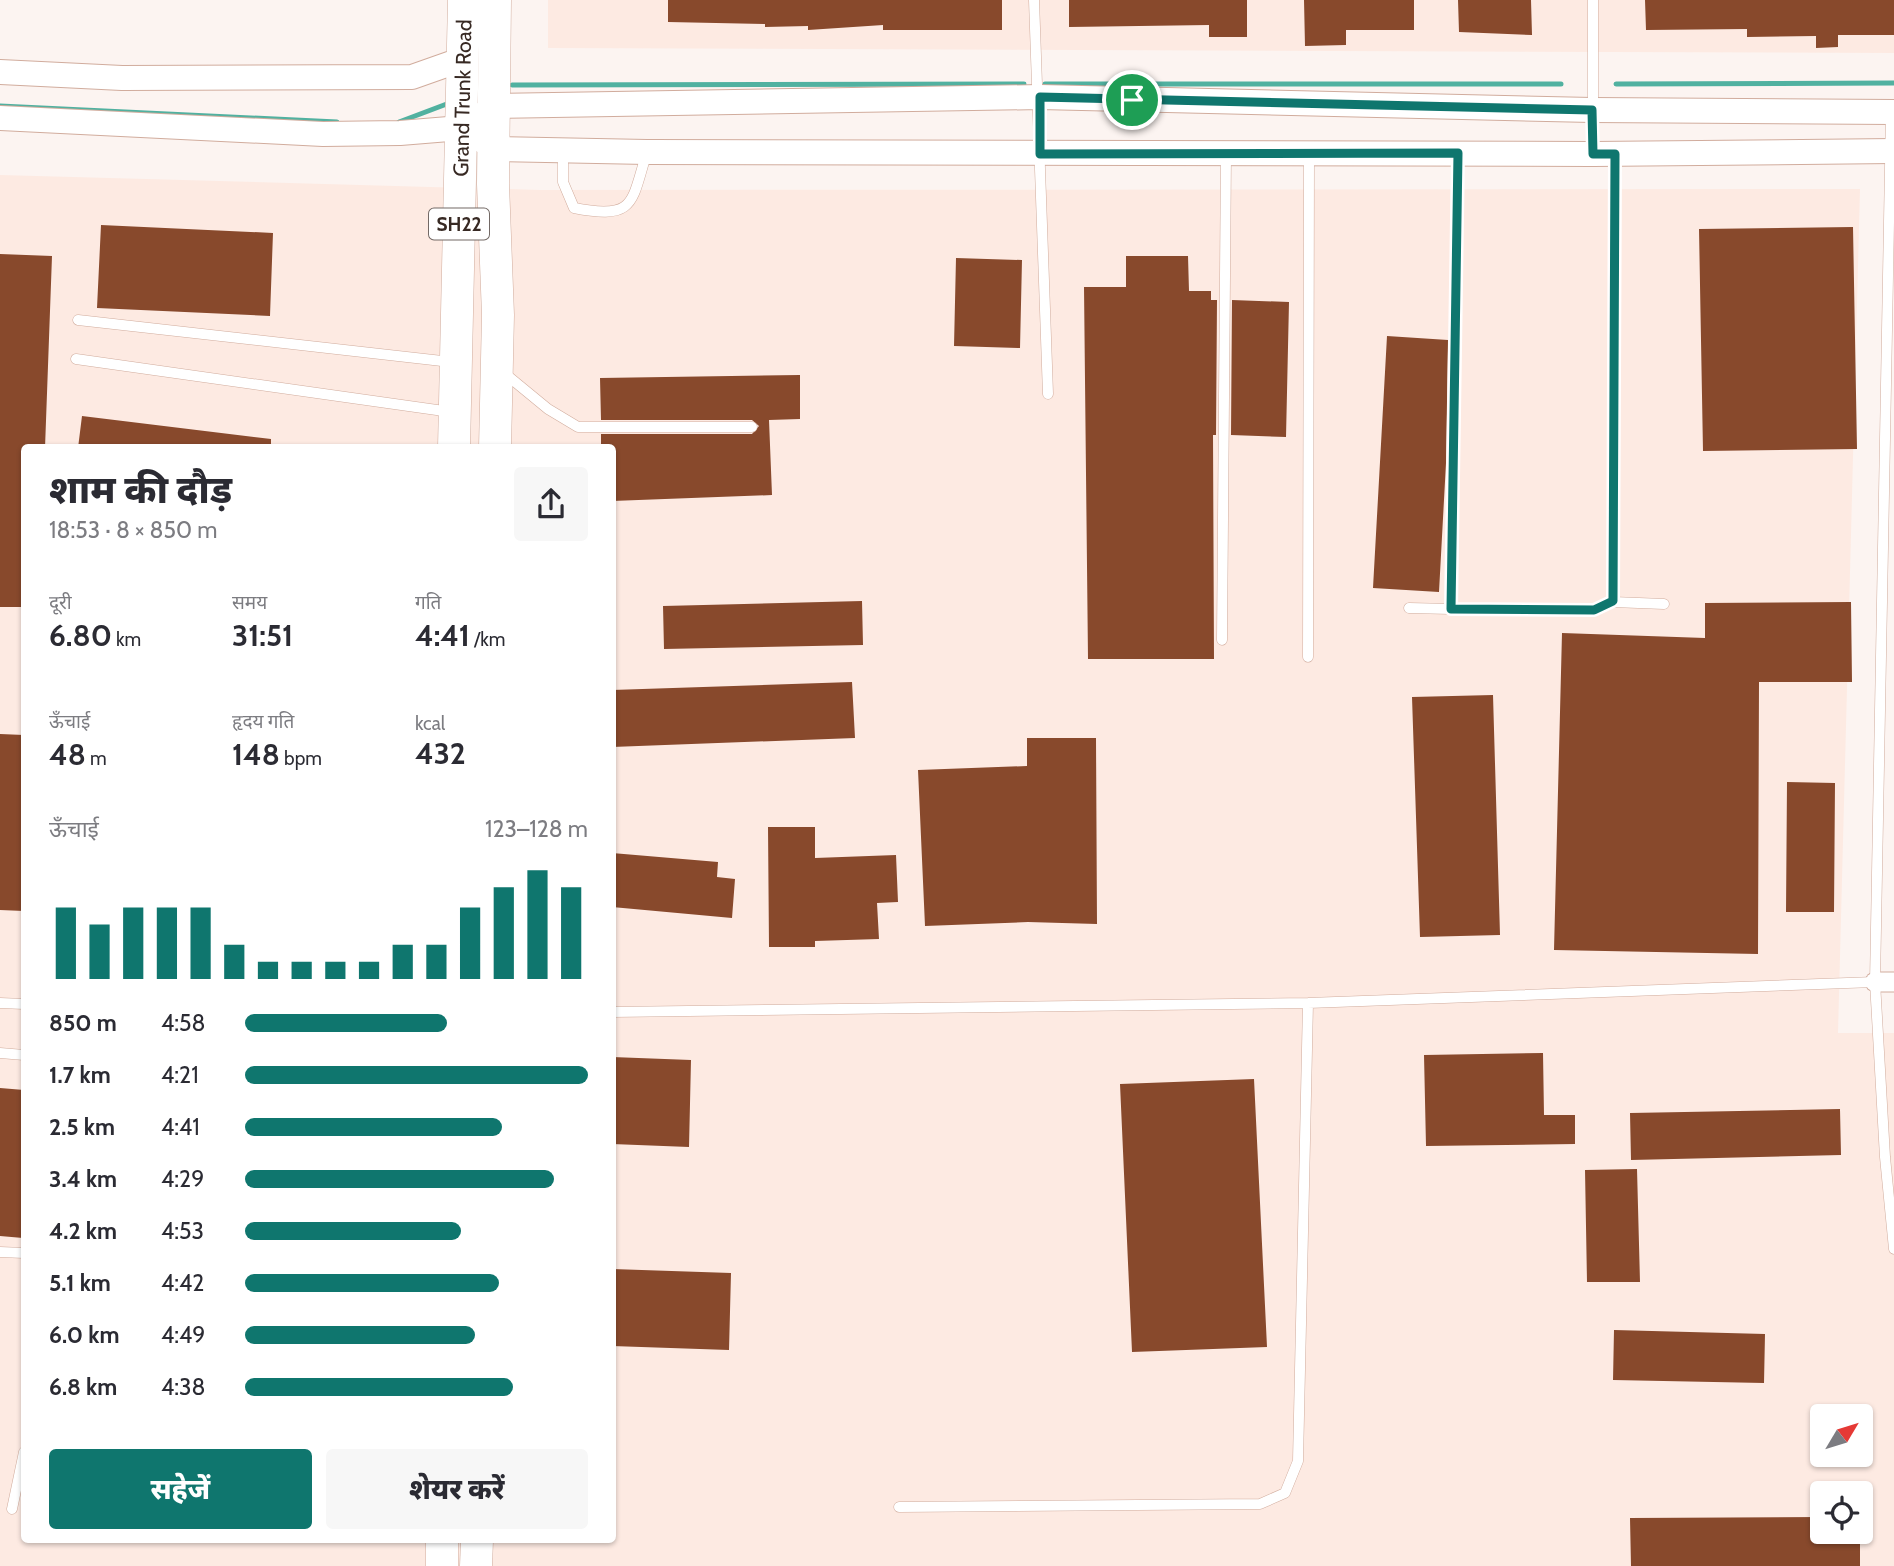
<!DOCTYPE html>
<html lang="hi">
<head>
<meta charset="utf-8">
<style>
  body { margin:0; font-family:Cabin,"Noto Sans Devanagari",sans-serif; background:#f7f7f7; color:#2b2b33; height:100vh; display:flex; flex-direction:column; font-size:26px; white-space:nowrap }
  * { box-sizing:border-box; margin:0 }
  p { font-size:23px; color:#7c7c81 }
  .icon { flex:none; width:38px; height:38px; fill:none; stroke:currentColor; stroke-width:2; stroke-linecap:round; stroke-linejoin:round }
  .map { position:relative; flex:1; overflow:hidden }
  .sheet { position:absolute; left:21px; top:444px; width:595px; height:1099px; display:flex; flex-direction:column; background:#fff; border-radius:7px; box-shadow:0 2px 5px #0004 }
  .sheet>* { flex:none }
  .needle { width:46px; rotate:52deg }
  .buttons { position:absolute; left:1810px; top:1404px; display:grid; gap:14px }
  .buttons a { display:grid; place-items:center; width:63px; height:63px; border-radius:7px; background:#fff; box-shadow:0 2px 5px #0004; font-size:35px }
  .pin { position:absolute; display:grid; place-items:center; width:60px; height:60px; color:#fff; margin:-30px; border:4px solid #fff; border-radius:50%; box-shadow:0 2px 7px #0007 }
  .round { display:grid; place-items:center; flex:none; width:74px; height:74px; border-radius:7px; background:#f7f7f7 }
  .head { display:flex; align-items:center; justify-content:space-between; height:119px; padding:0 28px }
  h1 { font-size:38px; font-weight:800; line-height:52px }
  .metrics { display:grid; grid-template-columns:repeat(3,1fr); gap:10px; height:119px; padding:7px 28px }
  .metrics div { display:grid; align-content:center }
  .metrics b { font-size:30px; font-weight:800 }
  .metrics small { font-size:19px; font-weight:400 }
  .metrics p { font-size:19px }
  .chart { height:196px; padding:14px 28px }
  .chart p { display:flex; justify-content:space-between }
  .chart svg { width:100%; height:126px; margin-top:7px; stroke:#0f766e; stroke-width:6 }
  .action { display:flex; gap:14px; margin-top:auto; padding:14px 28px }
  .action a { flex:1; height:80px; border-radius:7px; background:#0f766e; color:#fff; font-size:28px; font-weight:800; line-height:80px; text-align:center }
  .action a+a { background:#f7f7f7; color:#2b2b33 }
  ul { padding:0 28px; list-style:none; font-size:23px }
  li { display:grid; grid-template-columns:112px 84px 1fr; align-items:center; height:52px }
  li i { height:18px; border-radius:9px; background:#0f766e }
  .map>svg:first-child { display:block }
  .built { fill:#fdeae2; fill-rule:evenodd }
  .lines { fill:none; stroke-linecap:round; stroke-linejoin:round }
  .stream { stroke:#51b1a0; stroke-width:5 }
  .building { fill:#88492c }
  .service-casing { stroke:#d1ac9d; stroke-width:11 }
  .minor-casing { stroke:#d1ac9d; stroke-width:21 }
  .tertiary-casing { stroke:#d1ac9d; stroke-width:26 }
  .trunk-casing { stroke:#d1ac9d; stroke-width:33 }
  .service { stroke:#fff; stroke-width:10 }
  .minor { stroke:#fff; stroke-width:19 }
  .tertiary { stroke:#fff; stroke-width:24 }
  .trunk { stroke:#fff; stroke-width:32 }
  .route-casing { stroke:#fff; stroke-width:14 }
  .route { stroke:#0f766e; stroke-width:9 }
  .labels { text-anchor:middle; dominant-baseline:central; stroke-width:7; stroke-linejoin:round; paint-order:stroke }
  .shield { fill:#fff; stroke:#736965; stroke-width:2 }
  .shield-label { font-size:19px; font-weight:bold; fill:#372923 }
  .street-label { font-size:21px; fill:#372923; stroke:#fff }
</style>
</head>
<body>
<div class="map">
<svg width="1894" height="1566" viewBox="0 0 1894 1566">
  <rect width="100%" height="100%" fill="#fcf4f1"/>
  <path class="built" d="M548 0H1894V53L548 48Z
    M0 175 540 190 1860 189 1838 1033H1894V1566H0ZM24 448H612V1540H24ZM1822 1416H1860V1454H1822ZM1822 1493H1860V1531H1822Z"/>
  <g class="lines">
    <path class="stream" d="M1045 84H1561
      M1616 84 1894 83
      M512 85 1024 84
      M0 106 337 122
      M399 122 452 102"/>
  </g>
  <path class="building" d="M668 0H1002V30H883V25L808 30V26L765 27V24L668 22Z
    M1069 0H1247V37H1209V25L1069 27Z
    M1304 0H1414V30H1346V45L1305 46Z
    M1458 0H1531L1532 35 1459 32Z
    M1645 0H1894V35H1838V47L1816 48V36L1747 37V29L1646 30Z
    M101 225 273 233 270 316 97 308Z
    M1853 227 1857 449 1703 451 1699 229Z
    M0 254 52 256 45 448H24V607H0Z
    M1126 256H1188L1189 291H1211V300H1217L1216 435H1213L1214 659H1088L1084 287H1126Z
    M956 258 1022 260 1020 348 954 346Z
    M1232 300 1289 302 1286 437 1231 435Z
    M1387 336 1448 340 1446 463 1439 592 1373 588Z
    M800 375V419L769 420 772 495 612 501V448H601V434H752L759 426 752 420H601L600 378Z
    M82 416 271 439V448H78Z
    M862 601 863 645 664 649 663 606Z
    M1851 602 1852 682H1759L1758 954 1554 950 1562 633 1705 638V603Z
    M852 682 855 738 612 747V690Z
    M1493 695 1500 935 1420 937 1412 697Z
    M0 734 24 735V911L0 910Z
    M1027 738H1096L1097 924 1028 922 925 926 918 770 1027 766Z
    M1787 782 1835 783 1834 912H1786Z
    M768 827H815V858L896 855 898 902 877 903 879 939 815 941V947H769Z
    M612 853 718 862 717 877 735 879 732 918 612 907Z
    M1543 1053 1544 1115H1575V1144L1426 1146 1424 1055Z
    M612 1057 691 1060 689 1147 612 1144Z
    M1254 1079 1267 1347 1132 1352 1120 1084Z
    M0 1088 24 1090 23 1238 0 1236Z
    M1840 1109 1841 1155 1631 1160 1630 1113Z
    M1637 1169 1640 1282H1587L1585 1170Z
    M612 1269 731 1273 729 1350 612 1346Z
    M1614 1330 1765 1334 1764 1383 1613 1380Z
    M1822 1517V1531H1860V1566H1631L1630 1518Z"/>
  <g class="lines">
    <defs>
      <path id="service" d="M1034 0 1048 394
        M1891 113 1875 982 1885 1157 1894 1249
        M563 150V182L574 208C636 220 631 203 647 152
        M1593 153V0
        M1458 154 1451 609 1594 610 1613 602 1615 154
        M78 320 451 362
        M76 359 451 412
        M503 372 548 409 578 427H752
        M1613 602 1664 604
        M1409 608 1451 609
        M1222 640 1226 154
        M1308 657 1309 154
        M0 1003 24 1004
        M612 1012 1308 1003 1875 982
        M0 1053 24 1055
        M0 1252 24 1253
        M899 1507 1260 1504 1285 1493 1298 1461 1308 1003
        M12 1509 24 1452"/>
      <path id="minor" d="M1875 982H1894"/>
      <path id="tertiary" d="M0 72 122 78 412 77 463 59
        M0 118 323 134 400 133 461 128 495 106 1040 97 1592 110 1894 112
        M480 139 495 149 647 152 1593 154 1894 151"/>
      <g id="trunk">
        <path d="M495 0 493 184 498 315 495 448"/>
        <path id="s1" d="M454 448 464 0"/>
        <path d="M442 1566V1540"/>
        <path d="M476 1566 477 1540"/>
      </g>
    </defs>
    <use href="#service" class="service-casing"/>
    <use href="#minor" class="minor-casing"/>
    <use href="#tertiary" class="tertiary-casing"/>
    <use href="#trunk" class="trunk-casing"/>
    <use href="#service" class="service"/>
    <use href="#minor" class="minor"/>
    <use href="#tertiary" class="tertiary"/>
    <use href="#trunk" class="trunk"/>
  </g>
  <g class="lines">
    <defs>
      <path id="route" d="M1040 97 1592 110 1593 154H1615L1613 601 1594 610 1451 609 1458 153 1040 154Z"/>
    </defs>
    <use href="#route" class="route-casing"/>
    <use href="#route" class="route"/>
  </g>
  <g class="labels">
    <rect class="shield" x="429" y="208.5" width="60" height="31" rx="5"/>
    <g class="shield-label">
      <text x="459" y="224">SH22</text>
    </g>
    <g class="street-label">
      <text stroke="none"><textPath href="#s1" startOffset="350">Grand Trunk Road</textPath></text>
    </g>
  </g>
</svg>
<div class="buttons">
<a><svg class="needle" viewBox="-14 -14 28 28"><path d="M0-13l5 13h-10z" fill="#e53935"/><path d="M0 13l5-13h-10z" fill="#7c7c81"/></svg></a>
<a><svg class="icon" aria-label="locate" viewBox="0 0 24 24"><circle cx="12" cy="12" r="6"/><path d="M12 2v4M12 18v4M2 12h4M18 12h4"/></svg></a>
</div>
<div class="pin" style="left:1132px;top:100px;background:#1e9e55"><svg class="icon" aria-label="arrive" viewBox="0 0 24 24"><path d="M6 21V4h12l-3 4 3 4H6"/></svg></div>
<section class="sheet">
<div class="head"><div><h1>शाम की दौड़</h1><p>18:53 · 8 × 850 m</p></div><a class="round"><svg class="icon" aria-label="share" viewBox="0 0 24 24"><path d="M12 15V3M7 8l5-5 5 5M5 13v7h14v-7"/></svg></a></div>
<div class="metrics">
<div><p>दूरी</p><b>6.80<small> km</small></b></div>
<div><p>समय</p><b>31:51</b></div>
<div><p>गति</p><b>4:41<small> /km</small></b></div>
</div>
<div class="metrics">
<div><p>ऊँचाई</p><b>48<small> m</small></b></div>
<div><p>हृदय गति</p><b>148<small> bpm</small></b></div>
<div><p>kcal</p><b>432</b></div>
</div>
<div class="chart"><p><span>ऊँचाई</span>123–128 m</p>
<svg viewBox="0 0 160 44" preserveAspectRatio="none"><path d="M5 44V19M15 44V25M25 44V19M35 44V19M45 44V19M55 44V32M65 44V38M75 44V38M85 44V38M95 44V38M105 44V32M115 44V32M125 44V19M135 44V12M145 44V6M155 44V12"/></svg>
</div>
<ul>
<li><b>850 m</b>4:58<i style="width:59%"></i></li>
<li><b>1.7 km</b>4:21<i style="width:100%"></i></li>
<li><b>2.5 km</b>4:41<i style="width:75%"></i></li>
<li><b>3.4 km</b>4:29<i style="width:90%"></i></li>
<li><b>4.2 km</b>4:53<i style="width:63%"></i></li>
<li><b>5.1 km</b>4:42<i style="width:74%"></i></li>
<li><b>6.0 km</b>4:49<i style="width:67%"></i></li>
<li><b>6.8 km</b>4:38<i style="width:78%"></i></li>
</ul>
<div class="action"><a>सहेजें</a><a>शेयर करें</a></div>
</section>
</div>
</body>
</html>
